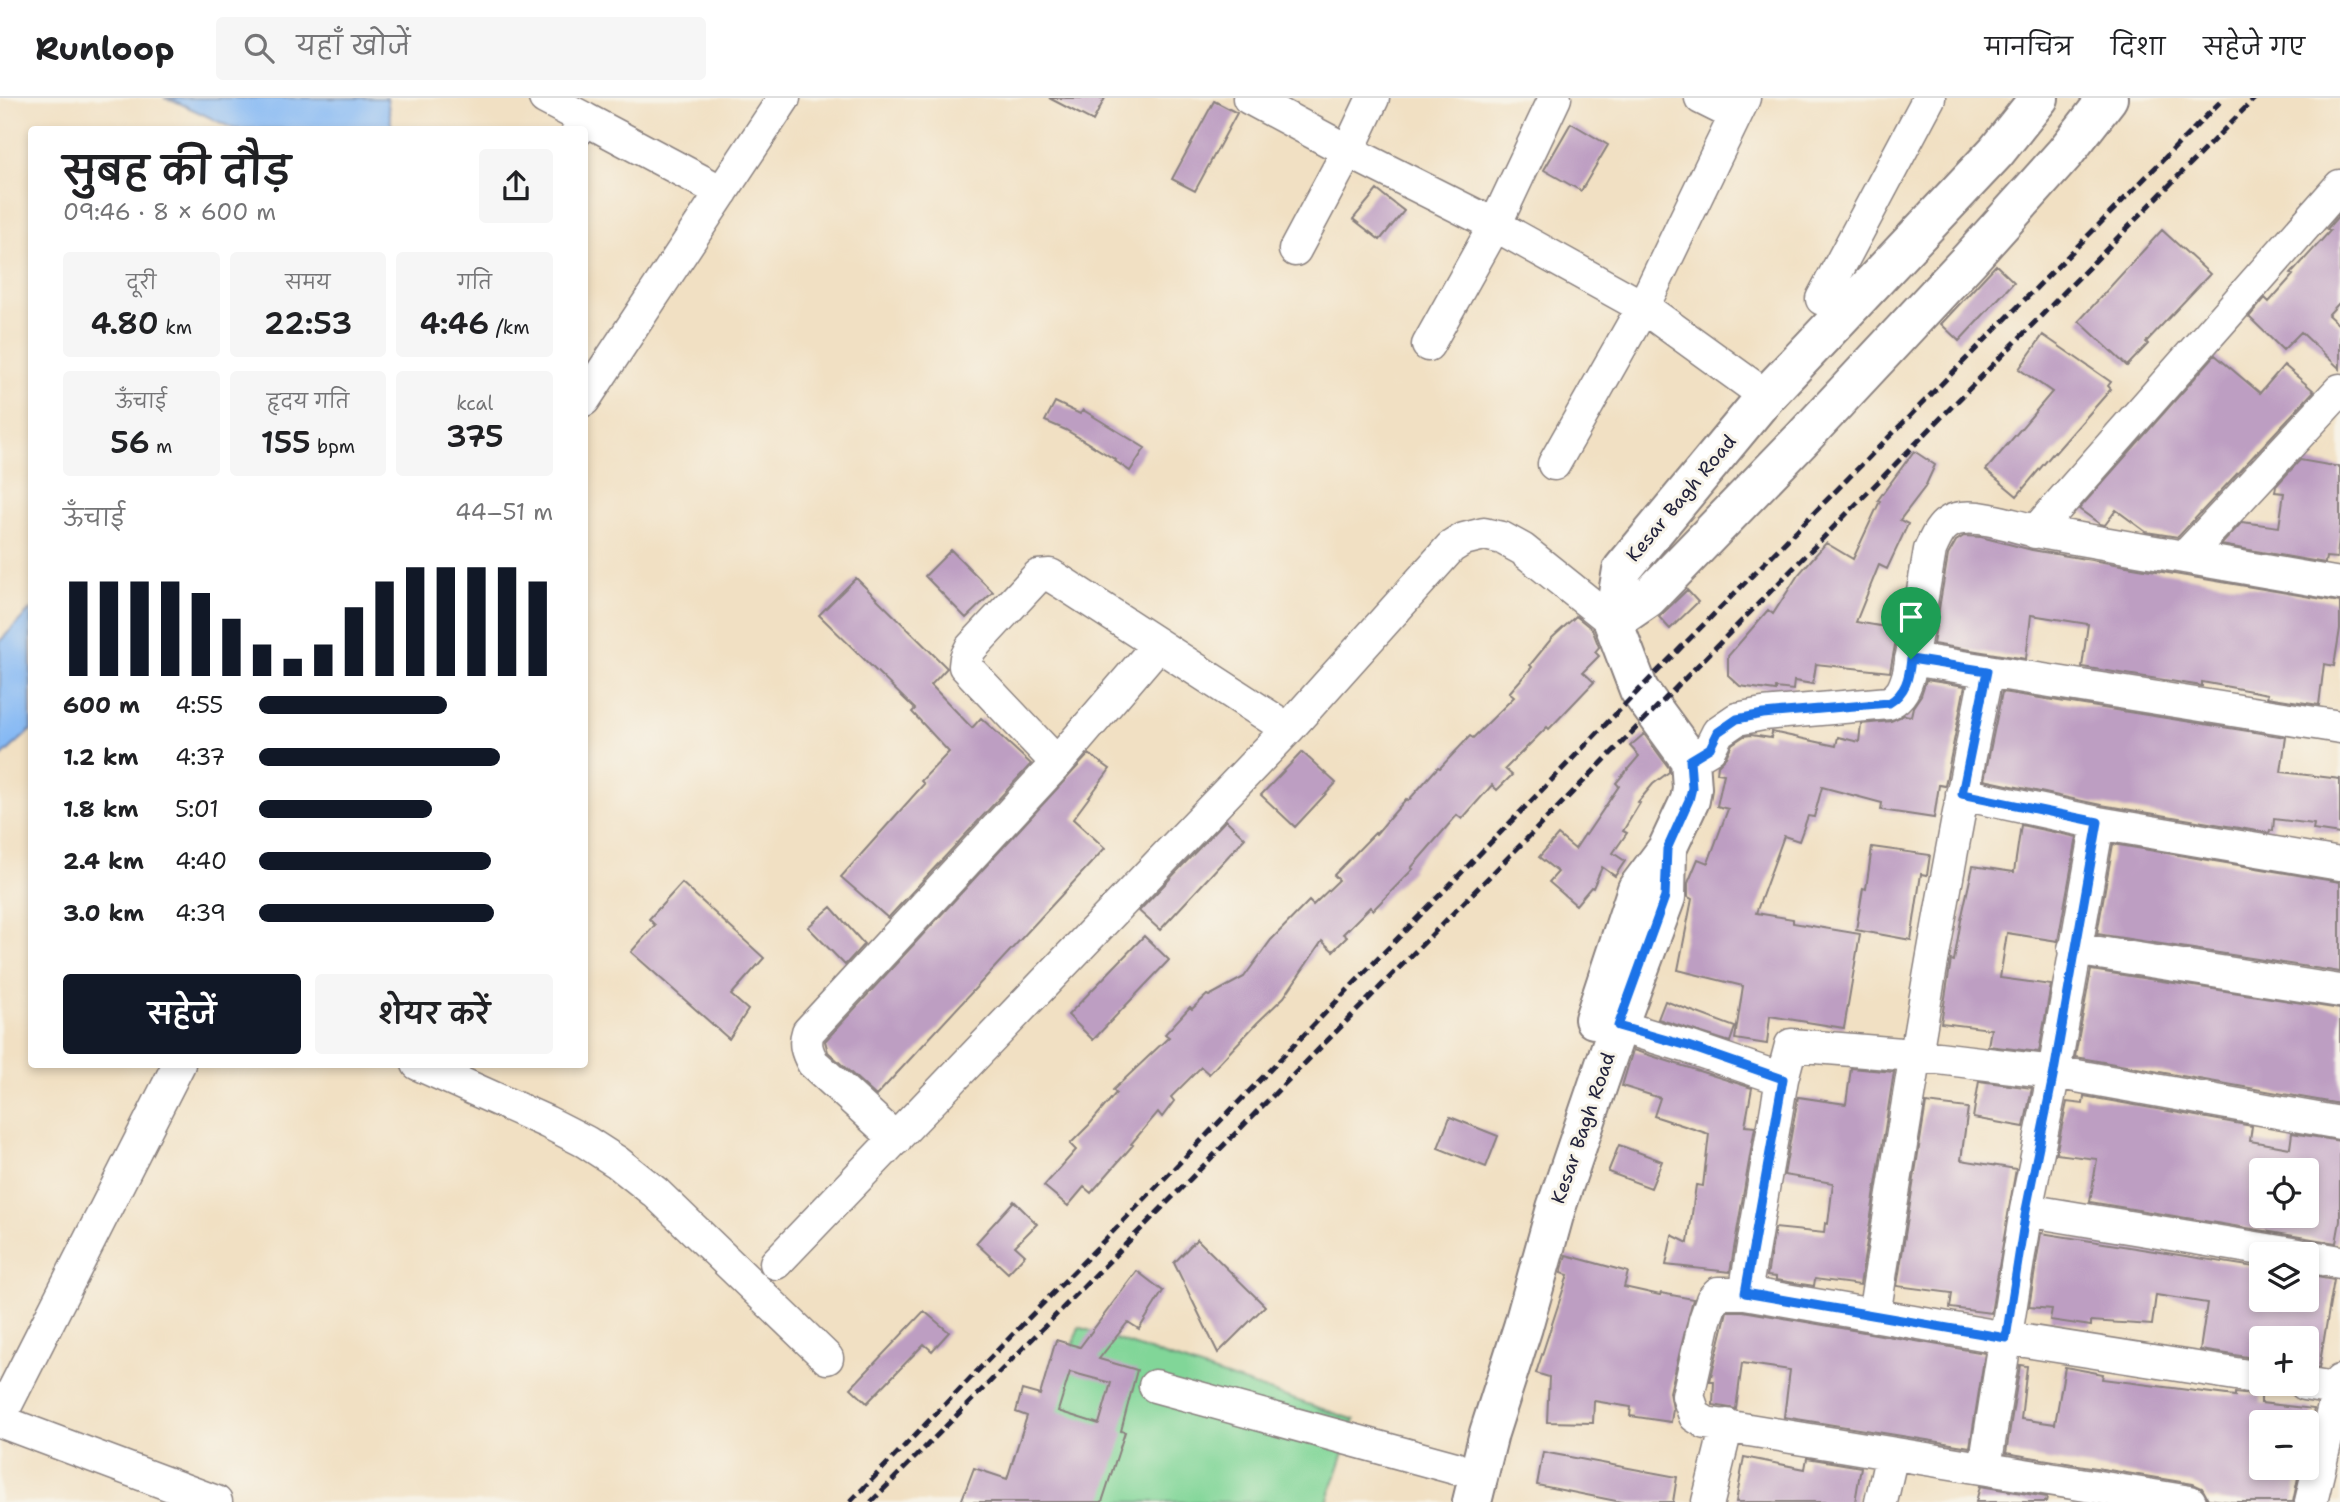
<!DOCTYPE html>
<html lang="hi">
<head>
<meta charset="utf-8">
<style>
  body { margin:0; font-family:"Shantell Sans","Playpen Sans Deva",sans-serif; background:#f6f6f6; color:#202124; height:100vh; display:flex; flex-direction:column; font-size:26px; white-space:nowrap }
  * { box-sizing:border-box; margin:0 }
  p { font-size:23px; color:#757577 }
  .icon { flex:none; width:38px; height:38px; fill:none; stroke:currentColor; stroke-width:2; stroke-linecap:round; stroke-linejoin:round }
  .map { position:relative; flex:1; overflow:hidden }
  .side { position:absolute; left:28px; top:28px; width:560px; height:942px; display:flex; flex-direction:column; background:#fff; border-radius:7px; box-shadow:0 4px 10px #0003 }
  .side>* { flex:none }
  .controls { position:absolute; left:2249px; top:1060px; display:grid; gap:14px }
  .controls a { display:grid; place-items:center; width:70px; height:70px; border-radius:7px; background:#fff; box-shadow:0 4px 10px #0003; font-size:35px }
  .pin { position:absolute; display:grid; place-items:center; width:60px; height:60px; color:#fff; margin:-72px -30px; border-radius:50% 50% 50% 0; rotate:-45deg; box-shadow:0 0 7px #0007 }
  .pin .icon { rotate:45deg }
  .round { display:grid; place-items:center; flex:none; width:74px; height:74px; border-radius:7px; background:#f6f6f6 }
  .headline { display:flex; align-items:center; justify-content:space-between; height:119px; padding:0 35px }
  h1 { font-size:38px; font-weight:600; line-height:52px }
  .stats { display:grid; grid-template-columns:repeat(3,1fr); gap:10px; height:119px; padding:7px 35px }
  .stats div { display:grid; align-content:center; border-radius:7px; background:#f6f6f6; text-align:center }
  .stats b { font-size:30px; font-weight:600 }
  .stats small { font-size:19px; font-weight:400 }
  .stats p { font-size:19px }
  .chart { height:196px; padding:14px 35px }
  .chart p { display:flex; justify-content:space-between }
  .chart svg { width:100%; height:126px; margin-top:7px; stroke:#111827; stroke-width:6 }
  .action { display:flex; gap:14px; margin-top:auto; padding:14px 35px }
  .action a { flex:1; height:80px; border-radius:7px; background:#111827; color:#fff; font-size:28px; font-weight:600; line-height:80px; text-align:center }
  .action a+a { background:#f6f6f6; color:#202124 }
  ul { padding:0 35px; list-style:none; font-size:23px }
  li { display:grid; grid-template-columns:112px 84px 1fr; align-items:center; height:52px }
  li i { height:18px; border-radius:9px; background:#111827 }
  header { display:flex; align-items:center; gap:42px; box-sizing:border-box; height:98px; padding:0 35px; background:#fff; border-bottom:2px solid #e0e0e0 }
  header strong { font-size:33px }
  nav { display:flex; gap:38px; margin-inline-start:auto; font-size:24px }
  .search { width:490px; height:63px; background:#f6f6f6; display:flex; align-items:center; gap:18px; box-sizing:border-box; padding:0 24px; border-radius:7px; color:#757577; font-size:26px }
  .map>svg:first-child { display:block }
  .green { fill:#81d698; stroke:#527c6a; stroke-width:2 }
  .water { fill:#86b9f4; stroke:#546e98; stroke-width:2 }
  .building { fill:#bd9ec2; fill-rule:evenodd }
  .lines { fill:none; stroke-linecap:round; stroke-linejoin:round }
  .minor-casing { stroke:#8a817f; stroke-width:35 }
  .major-casing { stroke:#8a817f; stroke-width:42 }
  .minor { stroke:#fff; stroke-width:32 }
  .major { stroke:#fff; stroke-width:38 }
  .rail { stroke:#22223b; stroke-width:5; stroke-dasharray:10 5; stroke-linecap:butt }
  .route-casing { stroke:#fff; stroke-width:14 }
  .route { stroke:#1a73e8; stroke-width:9 }
  .labels { text-anchor:middle; dominant-baseline:central; stroke-width:6; stroke-linejoin:round; paint-order:stroke }
  .street-label { font-size:19px; fill:#22223b; stroke:#f7f3e8 }
</style>
</head>
<body>
<header>
<strong>Runloop</strong>
<div class="search"><svg class="icon" aria-label="search" viewBox="0 0 24 24"><circle cx="10" cy="10" r="6"/><path d="M15 15l6 6"/></svg>यहाँ खोजें</div>
<nav><a>मानचित्र</a><a>दिशा</a><a>सहेजे गए</a></nav>
</header>
<div class="map">
<svg width="2340" height="1404" viewBox="0 0 2340 1404">
  <rect width="100%" height="100%" fill="#f7f3e8"/>
  <filter id="ink" filterUnits="userSpaceOnUse"><feTurbulence type="fractalNoise" baseFrequency=".0143" numOctaves="2"/><feDisplacementMap in="SourceGraphic" scale="14" xChannelSelector="R" yChannelSelector="G"/><feConvolveMatrix kernelMatrix="1 2 1 2 8 2 1 2 1" color-interpolation-filters="sRGB"/></filter>
  <filter id="wash" filterUnits="userSpaceOnUse"><feTurbulence type="fractalNoise" baseFrequency=".00686" numOctaves="4" result="noise"/><feDisplacementMap in="SourceGraphic" scale="28" xChannelSelector="R" yChannelSelector="G"/><feGaussianBlur stdDeviation="1.57" result="paint"/><feColorMatrix in="noise" values="0 0 0 0 0 0 0 0 0 0 0 0 0 0 0 0 0 1.4 0 .05"/><feComposite in="paint" operator="in"/></filter>
  <g filter="url(#wash)">
    <rect width="100%" height="100%" fill="#f1e0c3"/>
    <path class="green" d="M1079 1229 1355 1322 1327 1404H1058L1024 1393Z"/>
    <path class="water" d="M164 0H387L392 31H234L175 3Z
      M31 511V632L0 660V543Z"/>
    <g id="blocks">
      <path class="building" d="M1049 0H1105L1093 23Z
        M1214 3 1237 15 1195 93 1172 81Z
        M1571 25 1608 47 1581 93 1544 72Z
        M1377 92 1404 113 1380 142 1353 121Z
        M2340 116V204L2328 217 2340 228V271L2301 234 2283 252 2249 219 2265 200 2269 204 2293 177 2291 176 2330 133 2327 131Z
        M2162 132 2210 176 2146 244 2148 246 2127 268 2079 223Z
        M1996 167 2014 184 1959 243 1941 226Z
        M2043 237 2111 284 2108 288 2111 291 2055 355 2054 354 2017 398 1986 372 2052 294 2019 271Z
        M2215 257 2260 295 2284 267 2314 293 2178 439 2146 434 2116 412 2105 427 2100 426 2079 411Z
        M1055 304 1080 316 1083 312 1145 350 1130 373 1115 363 1116 362 1066 332 1045 323Z
        M1914 353 1935 367 1925 389 1900 422 1908 426 1887 471 1879 467 1856 524 1898 531 1890 574 1816 566 1813 586 1794 583 1793 592 1776 590V593L1740 588 1728 577V558L1768 512 1773 516 1798 477 1826 445 1853 461 1880 403 1878 402Z
        M2300 362 2340 369V429L2337 460 2326 459 2325 465 2221 447 2242 424 2279 429 2284 395 2275 394 2276 388Z
        M1964 438 1981 439 2032 452 2340 504V531L2334 568 2324 566 2319 607 2267 599 2268 596 2202 584V588L2082 569 2088 526 2031 517 2026 561 1933 546 1948 457 1956 443Z
        M951 452 993 494 966 520 925 478Z
        M856 480 947 570 931 587 972 630 981 620 1031 666 888 820 841 779 924 686 921 683 949 654 912 614 915 611 819 517Z
        M1687 492 1698 504 1670 531 1659 519Z
        M1576 518 1592 531 1599 549 1595 554 1599 558 1583 574 1594 584 1549 631 1547 629 1505 671 1512 677 1497 692 1492 687 1462 721 1457 717 1411 770 1413 771 1373 812 1370 809 1343 836 1347 839 1333 853 1322 843 1284 899 1257 925 1209 976 1201 969 1171 999 1174 1003 1162 1019 1158 1014 1131 1046 1133 1047 1091 1095 1084 1089 1068 1108 1044 1088 1076 1052 1070 1046 1089 1027 1116 995 1113 992 1169 939 1165 936 1190 909 1192 911 1207 897 1209 898 1244 879 1271 842 1309 803 1313 807 1339 782 1334 777 1375 735 1376 736 1406 701 1408 703 1438 669 1440 670 1470 638 1473 640 1514 599 1509 595 1532 569 1530 567 1552 540Z
        M1926 582 1965 588 1945 688 1939 687 1934 720 1881 712 1882 705 1822 689 1814 719 1808 718 1799 743 1784 738 1756 815 1793 821V825L1860 836 1844 930 1770 918 1767 946 1735 941 1743 888 1678 872 1692 801 1688 799V785L1698 761 1708 765 1728 711 1717 708 1724 676 1717 675 1718 667 1726 659 1732 646 1744 638 1751 637 1771 640 1772 634 1836 648 1838 639 1859 644 1861 626 1891 623 1904 617 1911 618 1913 609 1921 597Z
        M2002 594 2286 639 2281 674 2340 681V736L2313 732 2314 726 2274 721 2273 733 2270 732 2269 735 2101 707 1984 682Z
        M1644 636 1669 670V674L1653 686 1638 704 1640 705 1623 733 1627 735 1613 755 1625 763 1615 778 1602 769 1593 790 1591 789 1576 807 1549 784 1558 774 1539 759 1558 737 1575 751 1585 736 1586 737 1619 688 1616 685 1639 658 1630 648Z
        M1302 654 1336 685 1295 729 1261 697Z
        M1089 656 1110 671 1073 721 1105 750 876 998 828 954 825 943Z
        M1226 722 1245 740 1160 832 1139 813Z
        M2021 727 2077 739 2058 843 2007 835 2000 880 2051 887 2039 954 1988 948 1991 931 1941 925 1951 862 1954 863 1961 822 1973 768 2014 774Z
        M2113 746 2340 784V874L2097 836Z
        M1872 749 1930 757 1927 777 1921 776 1911 842 1856 832 1863 790 1866 791Z
        M682 785 764 860 731 897 748 912 729 941 631 854 655 827 649 821Z
        M831 809 864 846 845 867 808 829Z
        M1144 838 1169 862 1093 942 1068 917Z
        M2091 872 2340 911V1006L2075 959Z
        M1665 903 1735 929 1730 944 1658 921Z
        M1633 952 1752 990 1745 1028 1755 1029 1730 1174 1666 1167 1672 1137 1688 1145 1696 1087 1703 1088 1709 1036 1654 1018 1660 1000 1622 988Z
        M1851 970 1894 974 1860 1187 1815 1181 1814 1188 1776 1182V1179L1767 1178 1775 1130 1824 1135 1825 1125 1828 1126 1833 1085 1784 1077 1798 999 1846 1006Z
        M1979 983 2032 990 2024 1029 1973 1020Z
        M2084 998 2252 1028 2250 1043 2290 1050 2292 1035 2340 1043V1123L2336 1145 2090 1104 2097 1061 2056 1056 2067 1004 2083 1006ZM2261 1073H2306V1118H2261Z
        M1926 1005 1968 1010 1961 1062 2016 1071 1991 1215 1950 1210 1952 1195 1897 1188Z
        M1450 1019 1498 1038 1486 1069 1438 1050Z
        M1619 1047 1662 1063 1651 1090 1608 1074Z
        M1014 1103 1037 1126 1015 1148 1025 1157 1008 1175 976 1145Z
        M2041 1135 2261 1170V1202H2306V1177L2334 1182 2319 1270 2306 1268V1241H2261V1261L2200 1252 2207 1205 2156 1197 2152 1227 2091 1223V1228L2050 1222 2052 1211 2029 1209Z
        M1197 1141 1265 1208 1218 1255 1174 1165Z
        M1566 1157 1628 1174 1624 1189 1660 1197 1661 1195 1693 1201 1670 1294 1673 1311 1671 1324 1630 1318 1631 1309 1594 1303 1593 1325 1547 1324 1549 1279 1536 1275 1568 1177 1561 1175Z
        M1137 1173 1163 1193 1139 1231 1128 1224 1099 1261 1137 1272 1121 1333 1125 1334 1102 1404H961L974 1370 1007 1381 1027 1318 1016 1314 1022 1292 1040 1297 1056 1242 1080 1249ZM1070 1274 1111 1285 1099 1326 1058 1313Z
        M924 1213 949 1234 932 1253 924 1246 867 1305 851 1290Z
        M1727 1213H1743L1985 1255 1970 1349 1784 1319 1790 1272 1742 1265 1736 1311 1713 1307 1714 1283H1710Z
        M2020 1267 2027 1268 2021 1321 2055 1326 2065 1269 2103 1276 2102 1281 2235 1298V1295L2261 1298V1305L2314 1311 2311 1325H2261L2258 1370H2300L2293 1404H2231L2208 1401 2202 1390 2193 1386 2006 1355Z
        M1543 1354 1677 1379 1673 1404H1621L1537 1387Z
        M1744 1359 1805 1371 1807 1360 1861 1369 1855 1404H1736Z
        M1980 1388 2047 1399 2046 1404H1976Z"/>
    </g>
  </g>
  <g filter="url(#ink)">
    <use href="#blocks" fill-opacity="0" stroke="#8a817f" stroke-width="2"/>
    <g class="lines">
      <defs>
        <path id="minor" d="M545 0 585 21
          M1249 0 1348 53 1495 127 1643 209 1766 298
          M1701 0 1735 17
          M578 32 585 21 722 94
          M1295 152 1348 53 1373 0
          M1822 201 1929 0
          M1428 247 1495 127 1555 0
          M584 302 784 0
          M1554 366 1643 209 1744 0
          M2035 434 2340 88
          M2185 459 2340 292
          M1911 561 2340 629
          M1690 662 1710 650 1718 634 1737 621 1763 616 1889 605C1902 598 1905 589 1909 575L1930 452C1937 436 1943 422 1962 420 1989 417 2023 432 2051 436 2147 453 2244 469 2340 486
          M1057 665 965 568 966 560 971 550 1038 478 1050 477 1063 485 1288 631
          M1962 696 2098 725 2340 766
          M2074 851 2340 893
          M1618 928 1688 949 1782 981
          M418 966 547 1024 586 1044 617 1064 656 1095 827 1260
          M896 1041 813 965C807 954 804 946 808 934L1057 665 1158 547
          M2026 1112 2298 1157
          M2306 1158 2340 1164
          M776 1165 1288 631 1451 449 1464 441 1484 436 1502 440 1522 451 1613 524
          M1745 1195 1782 981 1791 947 1914 957 2054 974 2340 1025
          M1874 1218C1907 1002 1943 787 1987 573
          M2304 1286 2340 1292
          M1155 1288 1455 1370
          M0 1319 179 966
          M0 1323 216 1404
          M1985 1369 2026 1112 2054 974 2098 725
          M1708 1404 1727 1327
          M1881 1404 1892 1356
          M2190 1404 1706 1325 1695 1318 1688 1298 1705 1222 1712 1202 1718 1195H1745L2006 1240 2261 1280
          M2311 1404 2340 1283"/>
        <path id="major" d="M1613 524 1648 500 1801 342 1970 161 2065 55 2108 0
          M1594 921 1637 791 1667 751
          M1472 1404 1489 1335 1523 1229 1556 1110 1618 928 1666 799 1667 751 1690 702 1692 690 1690 662 1639 592 1613 524 1622 472 1766 298 1996 54 2039 0"/>
      </defs>
      <use href="#minor" class="minor-casing"/>
      <use href="#major" class="major-casing"/>
      <use href="#minor" class="minor"/>
      <use href="#major" class="major"/>
      <path class="rail" d="M850 1404 1639 592 2224 0
        M871 1404 1654 612 2255 0"/>
    </g>
  </g>
  <g class="lines" filter="url(#ink)">
    <defs>
      <path id="route" d="M1911 561 1987 573 1962 696 2098 724 2054 974 2026 1112 2006 1240 1745 1195 1783 981 1688 948 1618 928 1665 799 1667 751 1689 702 1692 690 1690 662 1710 650 1718 634 1737 621 1763 616 1889 605C1906 595 1909 580 1911 561Z"/>
    </defs>
    <use href="#route" class="route-casing"/>
    <use href="#route" class="route"/>
  </g>
  <g class="labels">
    <g class="street-label">
      <text transform="translate(1681 400) rotate(-50)">Kesar Bagh Road</text>
      <text transform="translate(1583 1030) rotate(-71)">Kesar Bagh Road</text>
    </g>
  </g>
</svg>
<div class="controls">
<a><svg class="icon" aria-label="locate" viewBox="0 0 24 24"><circle cx="12" cy="12" r="6"/><path d="M12 2v4M12 18v4M2 12h4M18 12h4"/></svg></a>
<a><svg class="icon" aria-label="layers" viewBox="0 0 24 24"><path d="M12 4l9 5-9 5-9-5zM3 14l9 5 9-5"/></svg></a>
<a>+</a>
<a>−</a>
</div>
<div class="pin" style="left:1911px;top:561px;background:#1e9e55"><svg class="icon" aria-label="arrive" viewBox="0 0 24 24"><path d="M6 21V4h12l-3 4 3 4H6"/></svg></div>
<section class="side">
<div class="headline"><div><h1>सुबह की दौड़</h1><p>09:46 · 8 × 600 m</p></div><a class="round"><svg class="icon" aria-label="share" viewBox="0 0 24 24"><path d="M12 15V3M7 8l5-5 5 5M5 13v7h14v-7"/></svg></a></div>
<div class="stats">
<div><p>दूरी</p><b>4.80<small> km</small></b></div>
<div><p>समय</p><b>22:53</b></div>
<div><p>गति</p><b>4:46<small> /km</small></b></div>
</div>
<div class="stats">
<div><p>ऊँचाई</p><b>56<small> m</small></b></div>
<div><p>हृदय गति</p><b>155<small> bpm</small></b></div>
<div><p>kcal</p><b>375</b></div>
</div>
<div class="chart"><p><span>ऊँचाई</span>44–51 m</p>
<svg viewBox="0 0 160 44" preserveAspectRatio="none"><path d="M5 44V11M15 44V11M25 44V11M35 44V11M45 44V15M55 44V24M65 44V33M75 44V38M85 44V33M95 44V20M105 44V11M115 44V6M125 44V6M135 44V6M145 44V6M155 44V11"/></svg>
</div>
<ul>
<li><b>600 m</b>4:55<i style="width:64%"></i></li>
<li><b>1.2 km</b>4:37<i style="width:82%"></i></li>
<li><b>1.8 km</b>5:01<i style="width:59%"></i></li>
<li><b>2.4 km</b>4:40<i style="width:79%"></i></li>
<li><b>3.0 km</b>4:39<i style="width:80%"></i></li>
</ul>
<div class="action"><a>सहेजें</a><a>शेयर करें</a></div>
</section>
</div>
</body>
</html>
